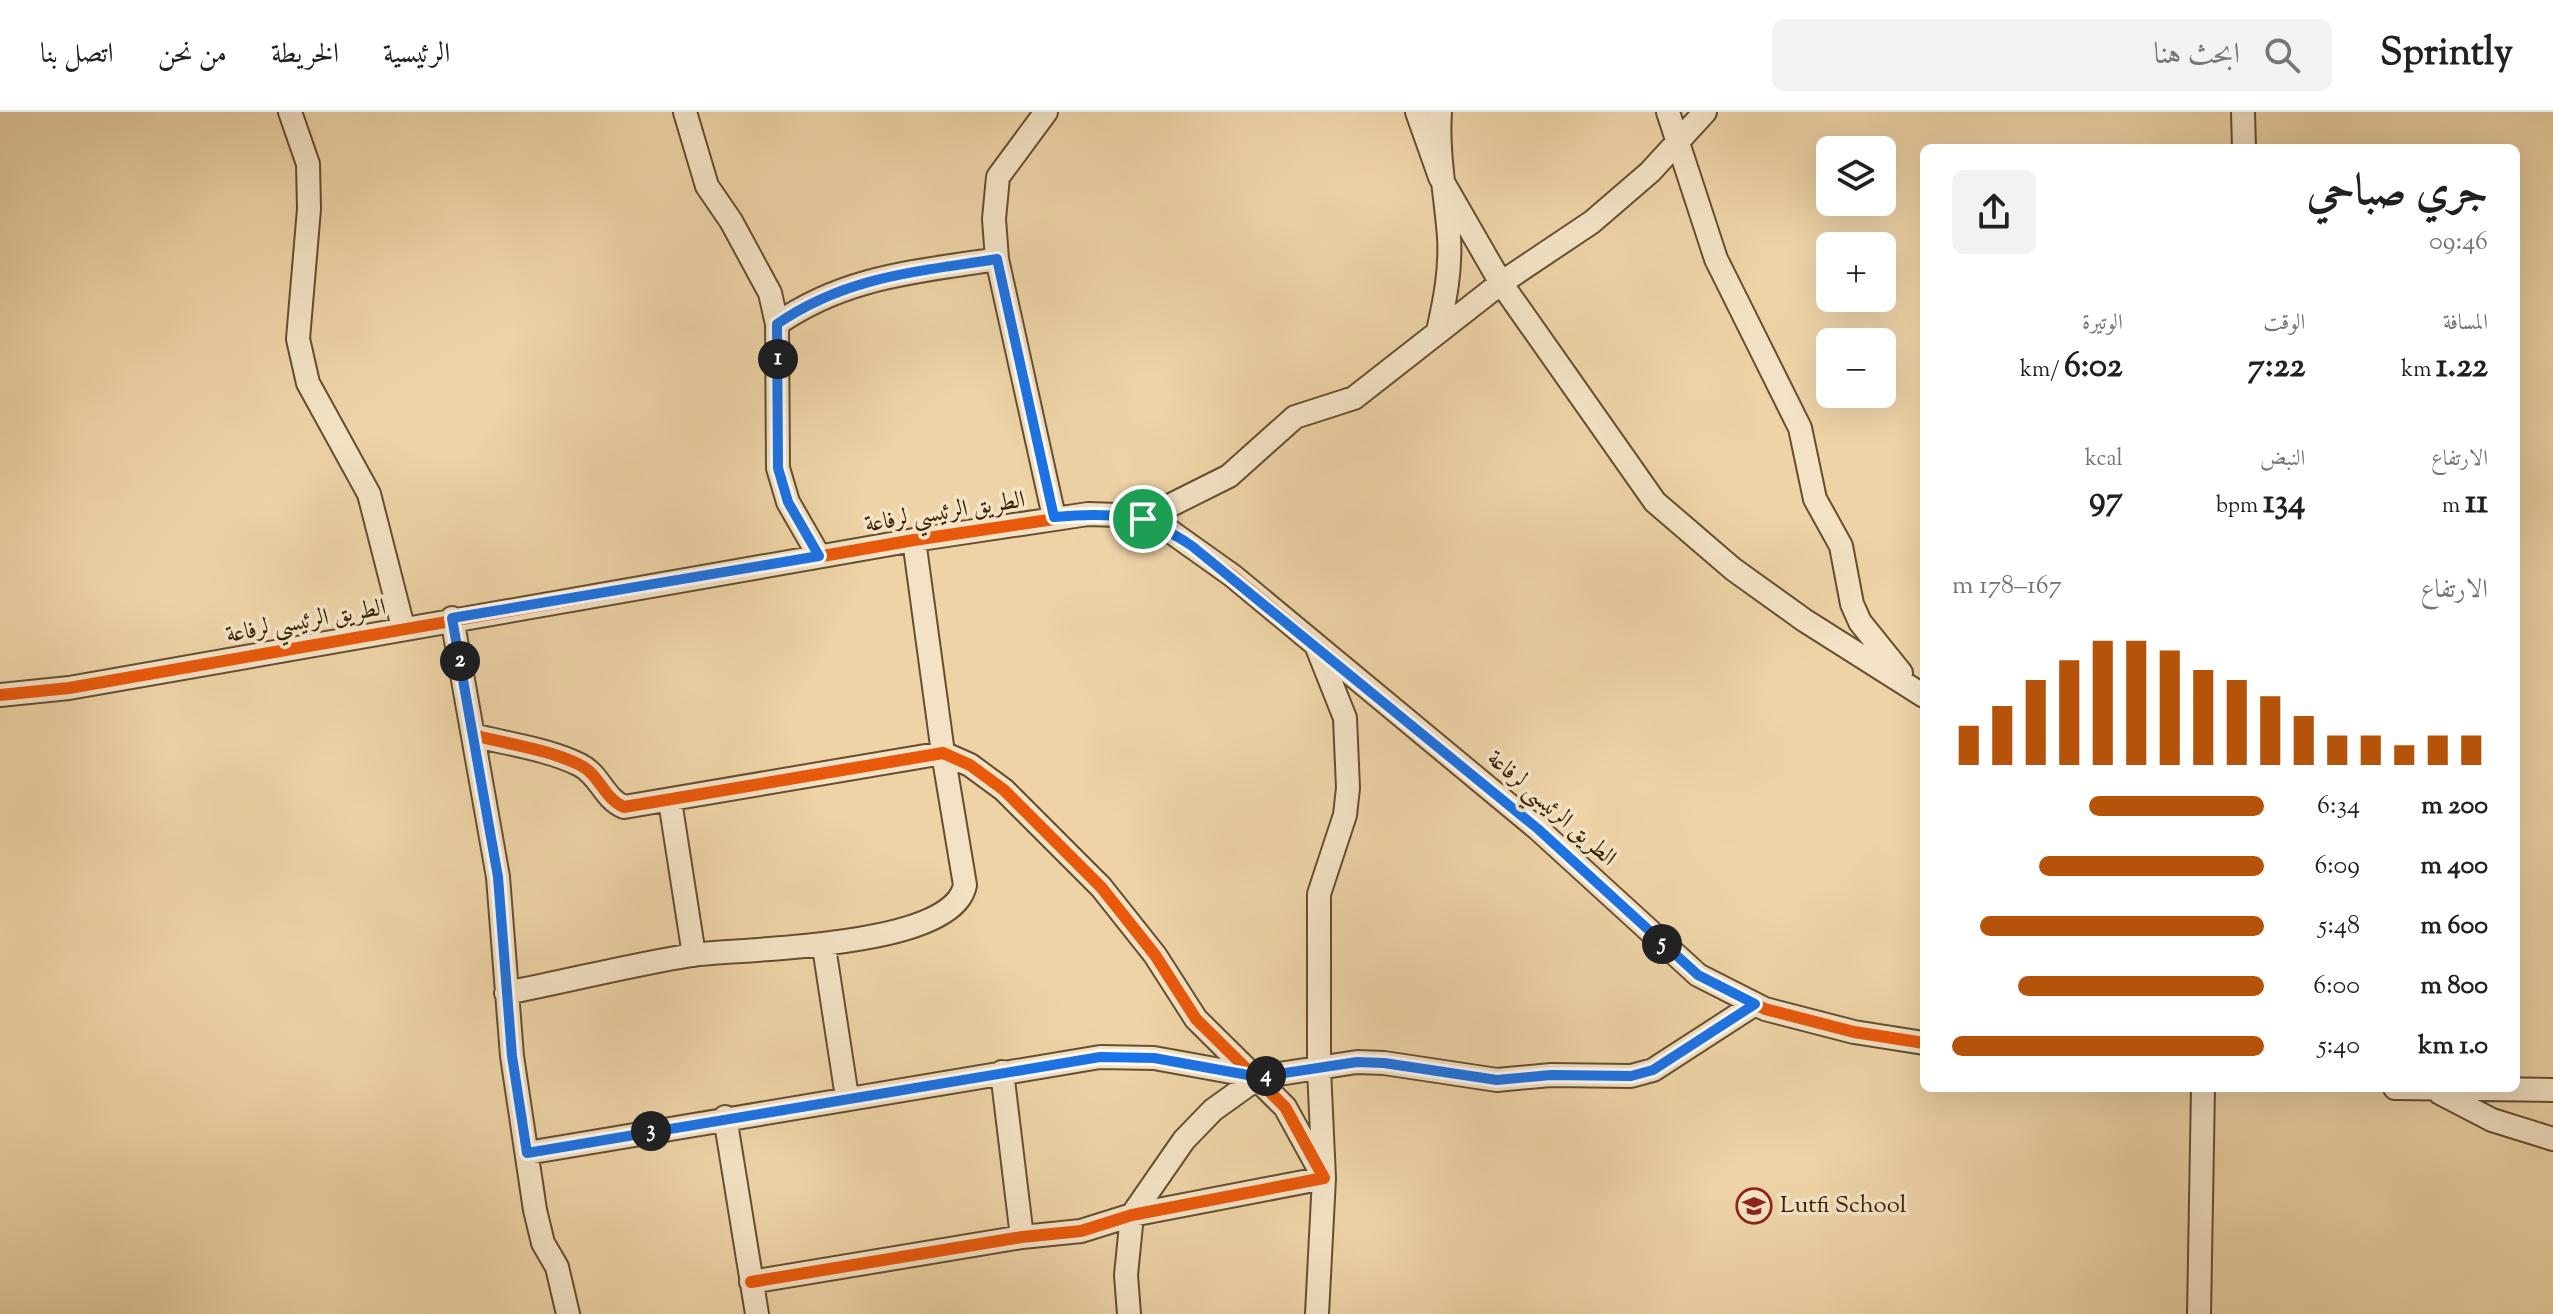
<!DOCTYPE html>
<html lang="ar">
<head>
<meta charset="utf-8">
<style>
  body { margin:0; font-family:"Sorts Mill Goudy",Amiri,serif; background:#f2f2f2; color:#202124; direction:rtl; height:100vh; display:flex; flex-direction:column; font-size:30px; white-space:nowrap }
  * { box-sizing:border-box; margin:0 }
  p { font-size:26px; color:#757577 }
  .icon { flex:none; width:44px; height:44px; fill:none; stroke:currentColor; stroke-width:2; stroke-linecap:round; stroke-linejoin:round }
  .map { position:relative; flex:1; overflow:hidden; direction:ltr }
  .side { position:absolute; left:1920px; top:32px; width:600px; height:948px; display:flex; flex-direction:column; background:#fff; border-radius:12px; box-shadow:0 8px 32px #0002; direction:rtl }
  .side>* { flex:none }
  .tools { position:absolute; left:1816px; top:24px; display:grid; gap:16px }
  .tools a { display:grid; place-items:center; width:80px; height:80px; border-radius:12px; background:#fff; box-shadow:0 8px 32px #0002; font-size:40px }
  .pin { position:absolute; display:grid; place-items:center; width:68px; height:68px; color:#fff; margin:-34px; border:4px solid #fff; border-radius:50%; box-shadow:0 2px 8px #0007 }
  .km { position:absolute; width:40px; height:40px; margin:-20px; border-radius:50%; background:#222; color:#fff; font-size:22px; line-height:40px; text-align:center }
  .round { display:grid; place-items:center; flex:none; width:84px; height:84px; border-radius:12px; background:#f2f2f2 }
  .headline { display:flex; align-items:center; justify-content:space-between; height:136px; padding:0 32px }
  h1 { font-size:44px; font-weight:700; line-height:60px }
  .figures { display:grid; grid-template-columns:repeat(3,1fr); gap:12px; height:136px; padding:8px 32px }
  .figures div { display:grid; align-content:center }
  .figures b { font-size:34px; font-weight:700 }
  .figures small { font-size:22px; font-weight:400 }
  .figures p { font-size:22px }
  .chart { height:224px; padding:16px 32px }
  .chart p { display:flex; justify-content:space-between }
  .chart svg { width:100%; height:144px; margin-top:8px; stroke:#b45309; stroke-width:6 }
  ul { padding:0 32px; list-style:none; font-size:26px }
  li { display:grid; grid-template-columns:128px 96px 1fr; align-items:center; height:60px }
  li i { height:20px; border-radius:10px; background:#b45309 }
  header { display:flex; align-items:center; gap:48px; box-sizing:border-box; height:112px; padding:0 40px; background:#fff; border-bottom:2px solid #e0e0e0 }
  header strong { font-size:38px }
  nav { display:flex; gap:44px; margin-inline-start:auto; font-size:28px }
  .search { width:560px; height:72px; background:#f2f2f2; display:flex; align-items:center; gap:20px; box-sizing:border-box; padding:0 28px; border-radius:12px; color:#757577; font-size:30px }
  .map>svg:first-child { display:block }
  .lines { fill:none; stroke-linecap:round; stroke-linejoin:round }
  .minor-casing { stroke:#664e2e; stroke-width:26 }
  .minor { stroke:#f3e2c5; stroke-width:22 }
  .cycleway-casing { stroke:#f3e2c5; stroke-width:17 }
  .cycleway { stroke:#e8590c; stroke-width:12 }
  .route-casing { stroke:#fff; stroke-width:16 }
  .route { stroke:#1a73e8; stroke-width:10 }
  .labels { text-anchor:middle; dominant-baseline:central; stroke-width:7; stroke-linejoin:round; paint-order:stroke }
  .street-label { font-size:24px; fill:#392106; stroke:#f3e2c5 }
  .poi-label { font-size:24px; fill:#392106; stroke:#f3e2c5; text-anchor:start }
</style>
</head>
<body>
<header>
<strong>Sprintly</strong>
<div class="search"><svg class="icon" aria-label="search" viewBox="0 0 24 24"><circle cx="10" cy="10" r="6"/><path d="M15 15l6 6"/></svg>ابحث هنا</div>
<nav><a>الرئيسية</a><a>الخريطة</a><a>من نحن</a><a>اتصل بنا</a></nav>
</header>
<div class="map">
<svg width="2553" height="1202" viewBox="0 0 2553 1202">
  <rect width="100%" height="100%" fill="#edd3a6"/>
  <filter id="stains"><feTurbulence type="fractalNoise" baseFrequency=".0025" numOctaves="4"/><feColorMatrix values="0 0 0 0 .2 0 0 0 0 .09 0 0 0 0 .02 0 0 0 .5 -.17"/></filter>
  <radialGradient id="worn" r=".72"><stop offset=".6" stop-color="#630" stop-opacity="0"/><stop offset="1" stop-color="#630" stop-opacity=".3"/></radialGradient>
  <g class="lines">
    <defs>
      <path id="minor" d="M290 0 308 52 309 97 298 227 308 271 369 382 403 515
        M685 0 707 74 731 109 770 181 777 212 778 356 788 390 819 444
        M1046 0 998 65 994 107 997 147 1054 405
        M1417 0 1440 65 1501 171 1655 390 1733 457 1804 508 1924 584
        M1668 0 1716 147 1800 316 1815 387 1841 434 1852 492 1860 510 1901 561
        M2243 0 2244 36
        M777 212C846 164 916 160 997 147
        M1438 219C1445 188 1451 158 1449 125 1446 83 1437 43 1440 0
        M1143 407 1229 364 1295 305 1354 286 1501 171 1592 110 1650 60 1705 0
        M452 506 498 765 512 944 535 1098 543 1131 557 1155 568 1202
        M1316 533 1345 606 1348 676 1345 703 1319 782V957L1324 1066 1317 1202
        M0 583 69 576 914 428 1088 402 1118 403 1167 417 1233 464 1538 717 1698 863 1765 897 1854 920 1924 931
        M473 623C507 632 548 637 580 653 600 663 604 687 624 695L943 641 970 653 1004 678 1101 775 1155 843 1196 907 1285 995 1324 1066 1132 1103 1081 1119 1022 1125 751 1170
        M670 689 694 843
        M824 835 847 985
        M506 881C568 869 630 853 692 843 744 836 953 837 965 773L943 641 914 428
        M1002 960 1022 1125
        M2395 976 2553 978
        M2440 981 2492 1008 2553 1027
        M725 1005 757 1202
        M527 1041 1100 945 1154 946 1259 965 1357 950 1384 951 1497 968 1551 963 1631 964 1653 958 1755 892
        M1129 1202 1126 1163 1132 1103 1184 1028 1213 998 1259 965
        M2199 1202 2203 976"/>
    </defs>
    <use href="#minor" class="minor-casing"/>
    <use href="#minor" class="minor"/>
    <defs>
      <path id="cycleway" d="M0 583 69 576 914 428 1088 402 1118 403 1167 417 1233 464 1538 717 1698 863 1765 897 1854 920 1924 931
        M473 623C507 632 548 637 580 653 600 663 604 687 624 695L943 641 970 653 1004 678 1101 775 1155 843 1196 907 1285 995 1324 1066 1132 1103 1081 1119 1022 1125 751 1170"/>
    </defs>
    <use href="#cycleway" class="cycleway-casing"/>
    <use href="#cycleway" class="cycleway"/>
  </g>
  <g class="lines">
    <defs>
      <path id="route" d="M997 147 1054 405C1110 400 1144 401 1192 434L1538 717 1698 863 1755 892 1653 958 1631 964 1551 963 1497 968 1384 951 1357 950 1259 965 1154 946 1100 945 527 1041 512 944 498 765 452 506 819 444 788 390 778 356 777 212C847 164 916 160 997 147Z"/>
    </defs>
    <use href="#route" class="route-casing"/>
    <use href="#route" class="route"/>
  </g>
  <defs>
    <symbol id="school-ring" viewBox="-11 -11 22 22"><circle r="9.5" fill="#f3e2c5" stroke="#8f2418" stroke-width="1.5"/><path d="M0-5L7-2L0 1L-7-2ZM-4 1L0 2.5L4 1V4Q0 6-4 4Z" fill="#8f2418"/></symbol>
  </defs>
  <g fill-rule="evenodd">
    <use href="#school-ring" x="1734" y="1074" width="40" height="40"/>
  </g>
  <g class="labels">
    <g class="street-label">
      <text transform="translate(945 401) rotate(-9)">الطريق الرئيسي لرفاعة</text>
      <text transform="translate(306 510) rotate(-10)">الطريق الرئيسي لرفاعة</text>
      <text transform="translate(1551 697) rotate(41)">الطريق الرئيسي لرفاعة</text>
    </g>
    <g class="poi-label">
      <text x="1780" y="1094">Lutfi School</text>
    </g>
  </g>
  <rect width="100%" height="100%" filter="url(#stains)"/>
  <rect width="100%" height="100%" fill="url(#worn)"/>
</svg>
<div class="tools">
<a><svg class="icon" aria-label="layers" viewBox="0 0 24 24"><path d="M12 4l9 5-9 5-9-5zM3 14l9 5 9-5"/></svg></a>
<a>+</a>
<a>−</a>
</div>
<div class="pin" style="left:1143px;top:407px;background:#1e9e55"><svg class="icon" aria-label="arrive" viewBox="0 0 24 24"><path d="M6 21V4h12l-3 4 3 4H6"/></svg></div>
<b class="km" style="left:778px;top:247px">1</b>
<b class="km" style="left:460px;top:549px">2</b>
<b class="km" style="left:651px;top:1019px">3</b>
<b class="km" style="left:1266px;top:964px">4</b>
<b class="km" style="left:1662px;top:832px">5</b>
<section class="side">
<div class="headline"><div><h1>جري صباحي</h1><p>09:46</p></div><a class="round"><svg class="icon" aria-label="share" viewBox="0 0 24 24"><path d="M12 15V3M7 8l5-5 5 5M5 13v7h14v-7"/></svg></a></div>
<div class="figures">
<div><p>المسافة</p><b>1.22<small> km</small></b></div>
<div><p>الوقت</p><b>7:22</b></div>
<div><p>الوتيرة</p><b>6:02<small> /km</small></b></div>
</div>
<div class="figures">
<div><p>الارتفاع</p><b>11<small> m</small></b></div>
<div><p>النبض</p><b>134<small> bpm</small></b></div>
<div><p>kcal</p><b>97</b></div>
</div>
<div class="chart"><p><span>الارتفاع</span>167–178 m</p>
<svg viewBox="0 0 160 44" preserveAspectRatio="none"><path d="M5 44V32M15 44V26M25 44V18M35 44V12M45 44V6M55 44V6M65 44V9M75 44V15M85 44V18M95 44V23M105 44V29M115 44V35M125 44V35M135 44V38M145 44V35M155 44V35"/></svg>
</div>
<ul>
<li><b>200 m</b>6:34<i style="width:56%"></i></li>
<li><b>400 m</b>6:09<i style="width:72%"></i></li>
<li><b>600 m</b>5:48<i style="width:91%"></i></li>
<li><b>800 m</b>6:00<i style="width:79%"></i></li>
<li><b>1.0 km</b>5:40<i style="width:100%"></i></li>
</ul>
</section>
</div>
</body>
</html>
